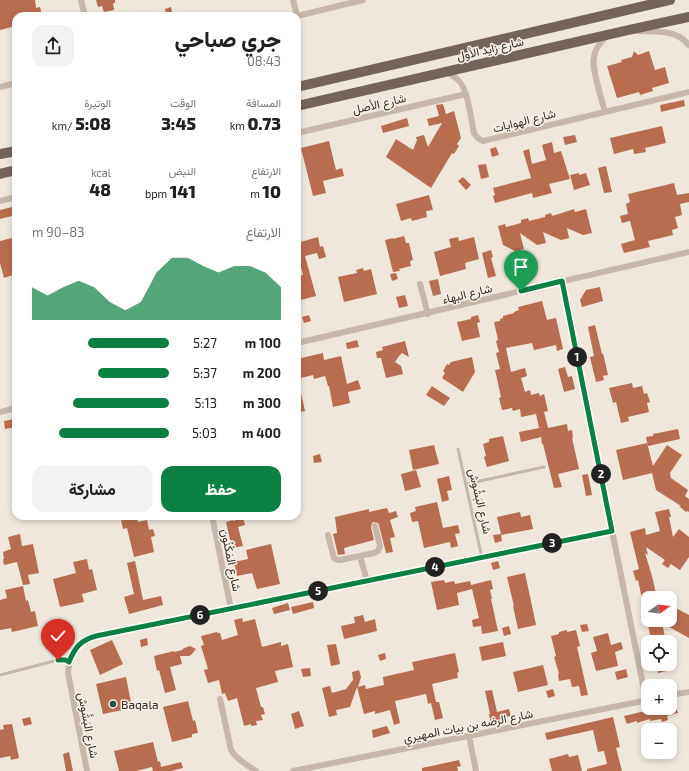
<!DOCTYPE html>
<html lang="ar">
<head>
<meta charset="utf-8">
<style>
  body { margin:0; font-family:"Exo 2",Vazirmatn,sans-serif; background:#f2f2f2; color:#202124; direction:rtl; height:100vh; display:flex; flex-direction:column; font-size:15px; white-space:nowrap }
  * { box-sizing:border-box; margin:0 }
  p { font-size:13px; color:#757577 }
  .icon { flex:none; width:22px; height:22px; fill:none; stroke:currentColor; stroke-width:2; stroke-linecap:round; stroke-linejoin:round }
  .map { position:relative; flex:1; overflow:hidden; direction:ltr }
  .details { position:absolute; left:12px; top:12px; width:289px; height:508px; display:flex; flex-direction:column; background:#fff; border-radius:12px; box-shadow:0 2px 6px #0003; direction:rtl }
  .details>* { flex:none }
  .needle { width:26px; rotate:76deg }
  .tools { position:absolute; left:641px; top:591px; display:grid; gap:8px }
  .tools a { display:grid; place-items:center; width:36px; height:36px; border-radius:8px; background:#fff; box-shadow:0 2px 6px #0003; font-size:20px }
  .pin { position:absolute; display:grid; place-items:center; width:34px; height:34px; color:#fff; margin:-41px -17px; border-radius:50% 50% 50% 0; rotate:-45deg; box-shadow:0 0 4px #0007 }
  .pin .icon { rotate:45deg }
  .km { position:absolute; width:20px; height:20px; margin:-10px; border-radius:50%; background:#222; color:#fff; font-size:11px; line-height:20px; text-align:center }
  .round { display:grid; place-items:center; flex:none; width:42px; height:42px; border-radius:12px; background:#f2f2f2 }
  .head { display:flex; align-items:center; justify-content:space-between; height:68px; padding:0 20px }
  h1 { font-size:22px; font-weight:800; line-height:30px }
  .stats { display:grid; grid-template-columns:repeat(3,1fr); gap:6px; height:68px; padding:4px 20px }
  .stats div { display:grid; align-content:center }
  .stats b { font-size:17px; font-weight:800 }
  .stats small { font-size:11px; font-weight:400 }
  .stats p { font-size:11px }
  .chart { height:112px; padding:8px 20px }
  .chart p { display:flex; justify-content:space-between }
  .chart svg { width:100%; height:72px; margin-top:4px; fill:#0b8043; opacity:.7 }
  .button { display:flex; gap:8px; margin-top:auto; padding:8px 20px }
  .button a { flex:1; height:46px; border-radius:12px; background:#0b8043; color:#fff; font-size:16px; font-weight:800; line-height:46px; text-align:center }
  .button a+a { background:#f2f2f2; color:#202124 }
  ul { padding:0 20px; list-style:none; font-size:13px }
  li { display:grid; grid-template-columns:64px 48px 1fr; align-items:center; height:30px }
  li i { height:10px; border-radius:5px; background:#0b8043 }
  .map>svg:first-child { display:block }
  .building { fill:#b96d50 }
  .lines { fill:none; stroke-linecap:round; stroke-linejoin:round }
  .service { stroke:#c6b7aa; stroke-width:3 }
  .minor { stroke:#c6b7aa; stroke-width:6 }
  .primary { stroke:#75645b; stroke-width:10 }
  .route-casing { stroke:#fff; stroke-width:8 }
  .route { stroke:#0b8043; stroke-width:5 }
  .poi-dot { fill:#224d51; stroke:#f7f1e8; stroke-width:1.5 }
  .labels { text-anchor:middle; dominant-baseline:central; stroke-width:3; stroke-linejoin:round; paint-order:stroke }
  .street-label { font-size:12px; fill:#342d28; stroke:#f7f1e8 }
  .poi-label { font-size:12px; fill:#342d28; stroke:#f7f1e8; text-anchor:start }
</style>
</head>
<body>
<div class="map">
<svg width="689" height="771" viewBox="0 0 689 771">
  <rect width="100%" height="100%" fill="#efe7dc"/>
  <path class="building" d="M0 0H35L36 8 40 7 42 16H16V26L0 30Z
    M96 0H115V3H113L114 10 104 12 102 6 98 7Z
    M171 7 173 16H166L165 9Z
    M634 51 638 55 649 51 655 70 665 67 669 83 652 88 653 91 640 95 639 92 617 98 607 66 622 62 621 60 632 57Z
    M684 100 685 106 661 112 660 105Z
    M443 104 446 114 454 111 461 138 457 144 459 146 454 154 452 153 431 188 386 157 396 139 413 150 417 140 416 137 424 135 428 147 442 123 429 126 427 119 439 116 436 105Z
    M407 118 409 126 383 133 381 126Z
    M662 126 666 143 645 148 646 152 634 154 633 149 614 154 610 138Z
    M575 135 577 142 565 145 563 137Z
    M329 141 336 170 342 168 344 176 323 181 326 193 313 196 301 148Z
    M552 142 554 153 561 151 570 179 549 184 552 193 533 198 532 193 495 203 493 196 495 195 493 188 531 178 523 151 529 149 532 164 546 160 542 145Z
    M496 147 499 155 492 157 490 149Z
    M486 164 489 177 481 179 478 165Z
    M606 166 612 192 604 193 598 168Z
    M579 173V175L586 173 590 185 574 190 570 175Z
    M463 177 471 185 466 190 458 181Z
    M674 183 677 195 689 193V202L680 204 682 215 675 217 678 228 672 230 673 235 648 241 650 247 624 253 621 244 635 240 630 221 622 223 620 216 628 214 626 204 630 202 628 194Z
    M429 195 433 210 426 211 427 217 412 221 411 218 401 221 396 204Z
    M12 207V208L16 207V215L0 219V210Z
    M574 209 575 212 586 209 592 233 583 235 567 228 569 238 561 240 543 232 546 243 537 245 520 233 524 249 515 251 503 245 498 226 505 224 506 227 521 223V220L528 218 529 221 545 217V215L551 213 552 216 568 211Z
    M404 236 406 243H409L413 260 410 261 411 266 399 269 400 271 393 272 385 240 393 238V239Z
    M16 237V274L4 278 0 263V241Z
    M318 237 320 247 323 246 326 257 319 259 317 253 305 256 316 296 297 301V276L303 275 297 251V243Z
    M458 237 459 241 474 237 479 259 465 263 466 269 440 276 434 252 451 247 449 239Z
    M491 250 493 257 491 258 496 276 488 278 482 253Z
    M363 268 364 271 371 269 377 294 344 302 338 277 357 273 356 270Z
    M396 273 398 279 392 281 390 274Z
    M438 279 441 294 433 296 429 281Z
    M600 287 603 301 582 307 580 300 586 290Z
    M405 295 408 306 399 308 396 297Z
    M542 301 547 320 556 318 563 349 557 351 556 345 534 350 532 343 506 348 511 372 525 368 527 376 521 378 525 392 530 390 531 395 539 393 540 396 544 394 548 411 544 412 548 428 567 424 568 431 572 430 573 438H572L579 469 558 474 562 487 554 488 543 444H542L541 437 521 442 519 432 539 428 536 414 521 417 520 409 513 411 512 408 502 410 499 398 501 397 495 370 500 369 496 353 499 352 496 341 498 340 494 322 500 321V319L503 318V316L514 313V312L519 310 518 307Z
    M309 315 311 321 304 323 302 317Z
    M478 315 480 322 477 323 480 337 462 341 457 322 471 319V317Z
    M595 325 602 354 603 353 608 375 603 376 604 380 596 382 590 357 594 356 588 327Z
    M357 340 359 347 347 349 346 343Z
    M405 341 409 357 402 353 399 356 395 362 401 366 403 374 386 378 381 358H377L376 352 383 350 382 347Z
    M323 353 324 360 341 356 347 384 358 380 361 389 348 392 350 403 333 407 329 386H328L325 376 314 379 313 375 297 379V359Z
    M472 357 475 372 463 392 442 378 445 373 443 371 447 364 449 365 451 362Z
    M565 367 568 377 572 376 575 389 564 392 558 369Z
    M632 383 633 388 642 386 644 394 647 393 650 402 647 403 649 412 628 417 629 421 621 423 616 402 613 403 609 388Z
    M432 386 450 398 444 406 426 395Z
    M297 388H300L305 411 297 413Z
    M14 419 16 427 5 429 4 421Z
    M678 429 680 439 648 446 646 437 653 436V434Z
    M503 436 509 461 487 467 484 457 486 456 483 444 489 442V439Z
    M647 443 653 466 667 445 682 455 670 473 671 478 688 490 685 496 689 499V512L687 511 686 512 679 506H681L656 490 652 473 623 480 616 450Z
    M434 445 439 464 413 470 409 450Z
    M320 454 322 462 314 463 313 456Z
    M416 470 421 487 405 491 401 474Z
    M588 474 592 495 586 496 582 475Z
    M449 476 452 490 447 491 449 500 442 502 437 479Z
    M437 502 443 528 458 525 460 533 455 534 458 546 451 548 450 542 424 548 418 521 412 522 410 513 416 511 415 507Z
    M387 508 389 513 396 511 398 517 390 520 395 537 390 538 393 552 386 553 379 525 378 523 374 522 372 523 371 527 374 540 344 548 345 554 338 555 333 534 337 533 335 517 369 509V512Z
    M669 509 671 517H669L673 537 679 529 689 537V557L680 570 671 564 668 568 662 564 665 560 646 547 648 555 645 553 652 576 657 598H648V613H645L638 580 636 581 633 571 639 569 630 532 645 528 646 535 660 531 655 512Z
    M520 512 521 517 530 515 533 529 501 535 502 541 495 543 493 535 501 534 497 517Z
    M137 517 138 522 147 520 149 530 153 529 155 536 151 537 154 552 134 557 127 528 123 529 121 520Z
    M243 518 245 525 238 527 243 546 232 548 226 522 233 520V521Z
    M20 534 22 546 33 544 39 573 28 575 30 584 23 585 17 562 4 565 3 559H4L3 552 11 549 8 537Z
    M271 544 280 584 257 589 252 573 237 576 234 562 248 559 246 550Z
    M87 559 89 570 92 569 97 590 82 594 84 602 60 607 53 579 76 573 73 562Z
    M135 561 143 600 161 596 163 605 129 614 124 597 134 594 127 563Z
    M498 561 500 568 493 570 491 563Z
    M525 573 536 625 518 629 513 606H514L507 577Z
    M444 580 445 583 454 581 455 584 470 581 471 585 491 580 493 589 490 590 492 599H491L498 631 482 634 481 626 473 627 472 620 479 618 472 589 457 593 459 605 437 610 431 582Z
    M23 586 26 601 28 600 31 612 35 611 38 626 12 632 11 628 0 630V600L7 598 5 590Z
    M313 602 314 608 293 614 291 607Z
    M288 603 290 610 274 614 272 608Z
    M674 607 689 615V638L662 623 666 642H652L648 626 646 627 644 620H670V614Z
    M363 615 365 622 375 619 377 631 344 639 341 626 355 623 354 617Z
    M242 618 243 622 255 619 262 647 281 642V646L288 644 293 667 275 671 278 682 256 688 261 707H263L265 714 261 715 263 720 256 721 257 725 251 726V724L244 726 237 698 228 701 225 693 222 694 219 680 208 683 204 670 208 669 201 646 204 645 201 636 217 632 218 633H220L222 640 238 635 234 620Z
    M587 624 589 631 582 632 580 625Z
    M509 626 511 634 504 636 502 628Z
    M567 630V632L576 630 580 646 577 647 588 695 581 696 579 686 572 687 570 679 559 681 558 674H559L554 657 556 656 551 636 559 634V632Z
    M608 633 611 645 621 642 623 649 615 652 618 666 596 671 591 653 597 651 593 637Z
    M147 638 148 645 141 647 140 640Z
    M112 640 123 664 100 675 90 650Z
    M503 642 506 656 482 661 479 647Z
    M336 644 340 664 331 666 327 645Z
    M190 646 196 649 191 655 189 656H180L182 664 170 667 176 690 165 693 159 670 157 671 154 656 174 651V652L182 650 184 648Z
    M385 653 386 659 380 661 378 655Z
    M455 653 459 672 457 673 458 678 432 684 436 702H439L443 718 435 720 431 703 428 704 426 694 395 701 400 723 394 725 390 710 375 714V711L364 714 357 687 350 707 336 710 337 715 329 717 322 688 330 686 332 693 346 689 353 680 352 672 359 670 361 677 358 687 365 685 366 689 384 685 383 677 414 670 412 662Z
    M656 664H669L671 670 658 673Z
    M543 665 548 685 518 692 513 672Z
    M310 668 311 676 303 677 301 669Z
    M626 669 628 677 617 680 615 672Z
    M126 677 132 708 103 714 96 684Z
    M553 689 555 696 548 698 546 691Z
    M492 690 497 712 509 709 511 716 504 717V720L491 723 489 714H490L485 691Z
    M670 699H673L678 713 667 716 668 720 662 722 661 719 650 721V719L637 723V721L627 724 624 716 645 711 651 710V712L663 708H670Z
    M188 701 193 721 195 720 198 733 192 734V737L172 742 163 707Z
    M299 711 304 726 295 729 291 714Z
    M30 717 32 724 24 726 22 719Z
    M613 717 620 747 616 748 622 771H587V769L607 764 604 751 598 752 593 730 547 740 545 733Z
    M12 724 19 758 11 760 10 756 0 758V730L4 729 3 725Z
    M387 726 390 733 373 738 372 730Z
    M153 742 158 762 160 761 161 767 181 762 183 768 171 771H153L152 767 136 771H119L114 751Z
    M69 752 73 771H66L63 754Z
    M568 754 569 757 578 755 582 771H552L549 759Z
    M459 760 461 766 457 767 458 771H422V768Z"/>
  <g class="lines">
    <path class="service" d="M458 449 482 558
      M466 484 544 467
      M0 675 58 660H66L69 662"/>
    <path class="minor" d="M81 0 85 16
      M293 0 297 16
      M297 16 363 0
      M638 31C656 32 676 29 689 45
      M446 71C450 74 455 77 459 81 468 90 471 119 474 133 476 137 478 139 483 141L689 92
      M0 87 16 83
      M605 112C602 100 591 67 594 57 595 48 601 42 607 36
      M297 133 466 94
      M0 201 16 197
      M562 281 646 700
      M420 284 428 314
      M297 343C428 313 558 282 689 252
      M0 412 16 408
      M212 516 231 609
      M328 535 334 558 338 560H340L374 553 378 551 380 546 375 526
      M360 556 367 581
      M670 695 689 692
      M220 699 231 750C237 760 247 765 256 771
      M469 736 476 771
      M87 771 68 673C69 657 75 645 90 638L612 531
      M293 771 648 700"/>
    <path class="primary" d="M297 87 670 0
      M297 106 624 31 689 17
      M0 154 16 151
      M0 174 16 170"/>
  </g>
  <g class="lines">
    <defs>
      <path id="route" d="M58 660H66L69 662C75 647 81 640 96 636L612 531 562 281 521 291"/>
    </defs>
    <use href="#route" class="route-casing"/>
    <use href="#route" class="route"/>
  </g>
  <circle class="poi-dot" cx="113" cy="704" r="4"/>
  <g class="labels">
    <g class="street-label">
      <text transform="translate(490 48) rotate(-13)">شارع زايد الأول</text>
      <text transform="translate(379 103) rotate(-13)">شارع الأصل</text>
      <text transform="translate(524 120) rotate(-14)">شارع الهوايات</text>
      <text transform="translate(467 293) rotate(-14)">شارع البهاء</text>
      <text transform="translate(481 501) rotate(77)">شارع البَشُوش</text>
      <text transform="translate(232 560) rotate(79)">شارع المَكْنُون</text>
      <text transform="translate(89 725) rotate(79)">شارع البَشُوش</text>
      <text transform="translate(468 725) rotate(-11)">شارع الرضه بن بيات المهيري</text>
    </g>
    <g class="poi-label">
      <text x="121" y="704">Baqala</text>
    </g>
  </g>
</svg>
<div class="tools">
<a><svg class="needle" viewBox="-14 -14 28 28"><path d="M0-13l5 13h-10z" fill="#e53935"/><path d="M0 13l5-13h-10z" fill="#757577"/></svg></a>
<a><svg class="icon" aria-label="locate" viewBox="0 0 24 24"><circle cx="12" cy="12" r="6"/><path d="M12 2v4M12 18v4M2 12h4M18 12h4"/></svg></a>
<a>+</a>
<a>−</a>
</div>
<div class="pin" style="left:521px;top:291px;background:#1e9e55"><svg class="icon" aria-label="arrive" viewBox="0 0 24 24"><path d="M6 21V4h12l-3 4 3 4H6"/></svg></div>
<div class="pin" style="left:58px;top:660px;background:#d93025"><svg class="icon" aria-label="check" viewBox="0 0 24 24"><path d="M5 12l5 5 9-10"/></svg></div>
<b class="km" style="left:577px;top:357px">1</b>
<b class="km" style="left:601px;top:474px">2</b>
<b class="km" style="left:552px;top:543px">3</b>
<b class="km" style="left:435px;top:567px">4</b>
<b class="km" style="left:318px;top:591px">5</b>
<b class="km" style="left:200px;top:615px">6</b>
<section class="details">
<div class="head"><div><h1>جري صباحي</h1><p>08:43</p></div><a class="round"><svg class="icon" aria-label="share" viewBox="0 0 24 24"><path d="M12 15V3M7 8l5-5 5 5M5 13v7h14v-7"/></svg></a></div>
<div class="stats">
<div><p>المسافة</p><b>0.73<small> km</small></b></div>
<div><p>الوقت</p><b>3:45</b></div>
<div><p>الوتيرة</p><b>5:08<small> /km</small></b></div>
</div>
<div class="stats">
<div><p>الارتفاع</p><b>10<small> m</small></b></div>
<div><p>النبض</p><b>141<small> bpm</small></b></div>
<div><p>kcal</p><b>48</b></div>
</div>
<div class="chart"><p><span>الارتفاع</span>83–90 m</p>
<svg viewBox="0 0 160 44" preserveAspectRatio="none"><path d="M0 44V24L10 29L20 24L30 20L40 24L50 33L60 38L70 33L80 15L90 6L100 6L110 11L120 15L130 11L140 11L150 15L160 24V44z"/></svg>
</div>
<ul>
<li><b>100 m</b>5:27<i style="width:59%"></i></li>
<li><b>200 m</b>5:37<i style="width:52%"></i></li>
<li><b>300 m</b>5:13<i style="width:70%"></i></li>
<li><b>400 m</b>5:03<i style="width:80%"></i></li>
</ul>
<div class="button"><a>حفظ</a><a>مشاركة</a></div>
</section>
</div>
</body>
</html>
